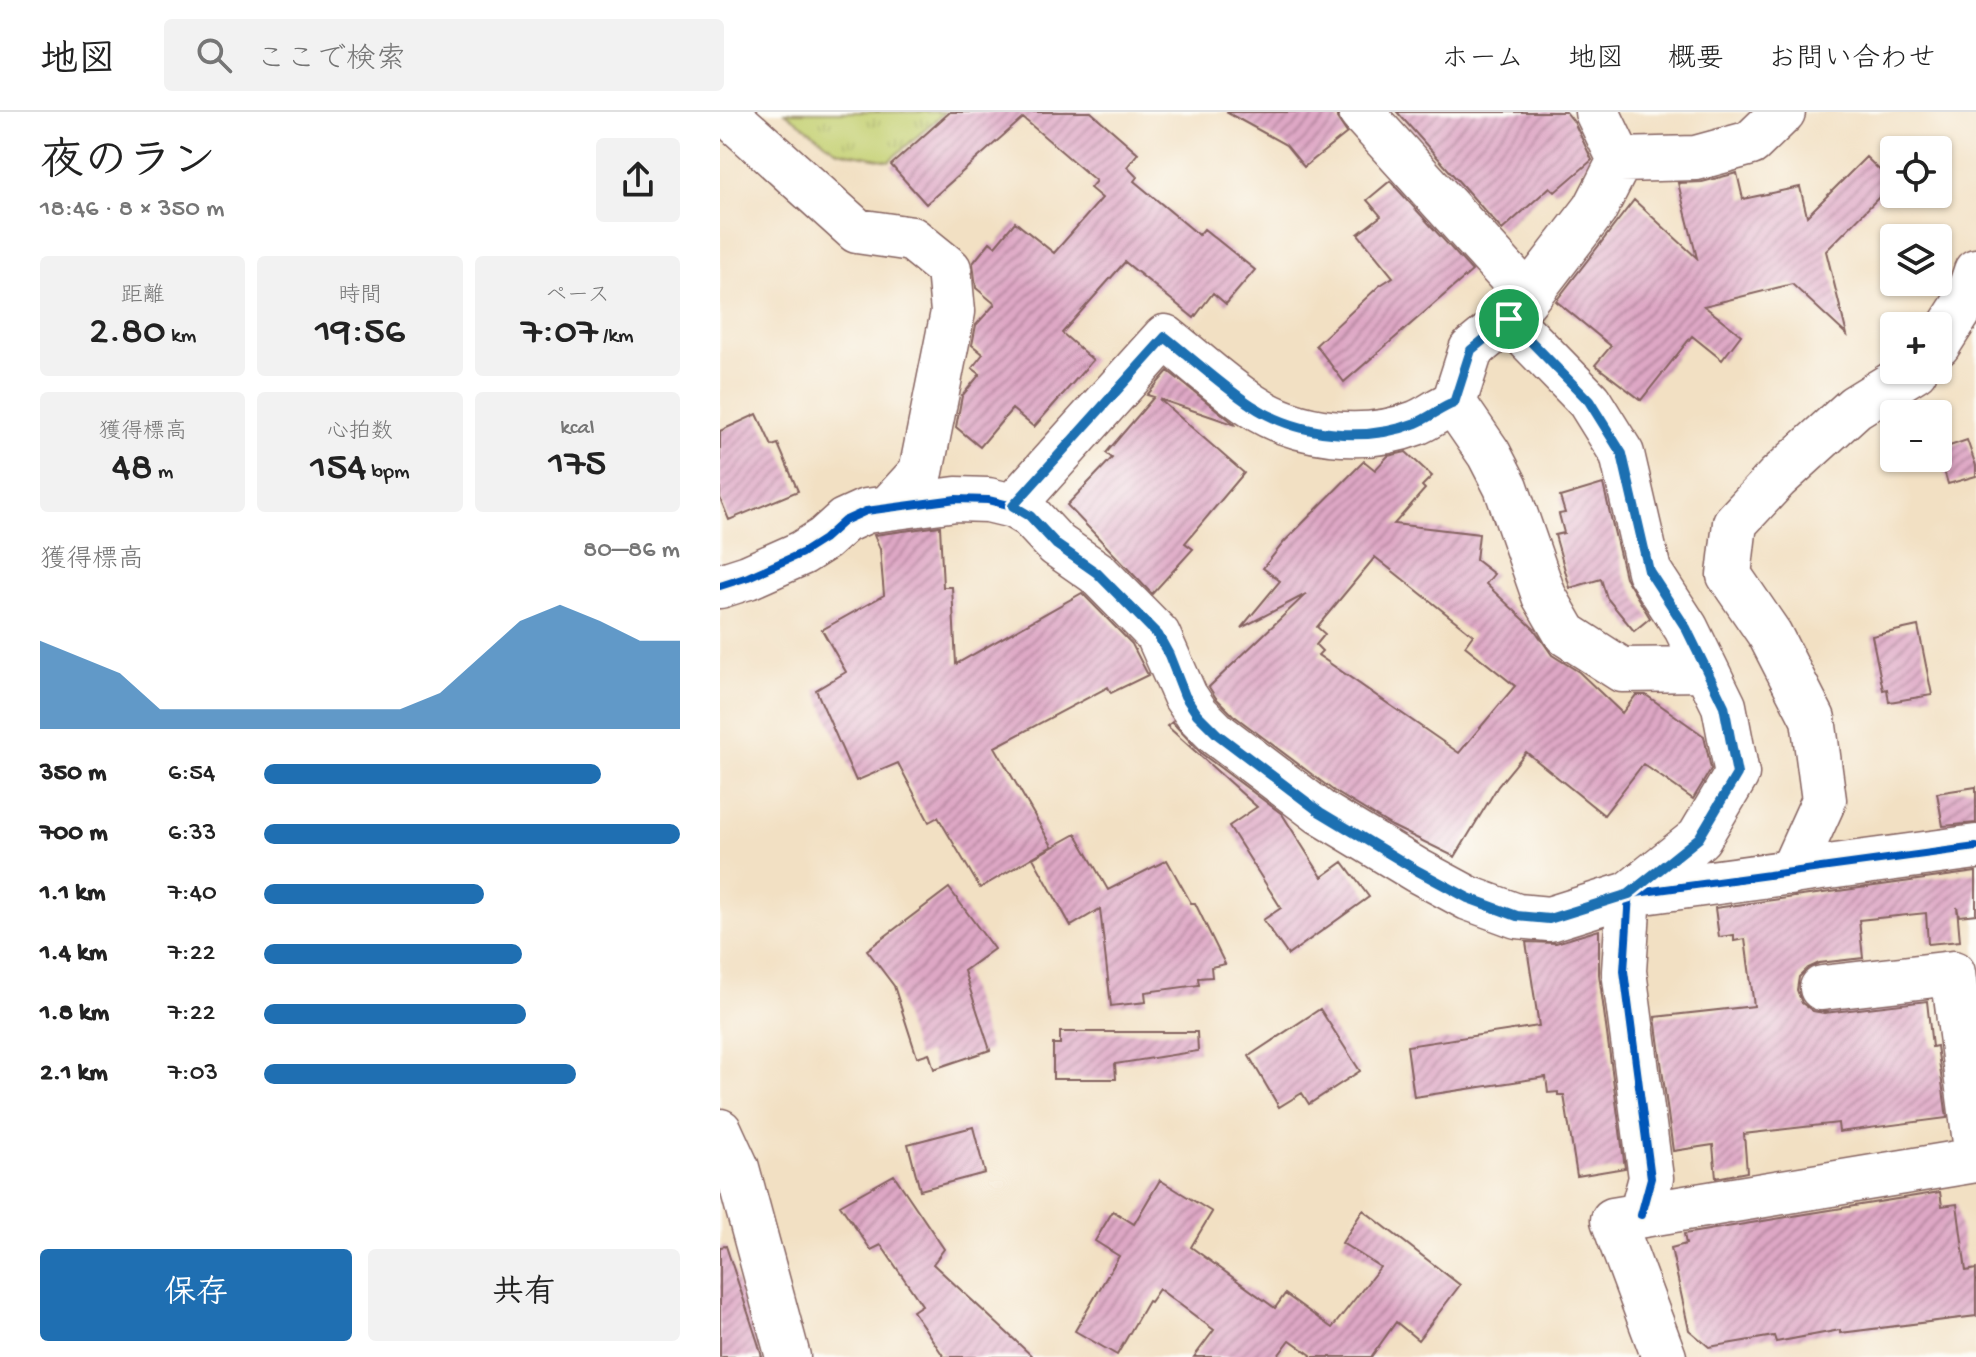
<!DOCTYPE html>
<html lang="ja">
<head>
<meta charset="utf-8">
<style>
  body { margin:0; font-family:"Gochi Hand","Klee One",sans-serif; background:#f2f2f2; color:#222; height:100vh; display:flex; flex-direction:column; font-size:30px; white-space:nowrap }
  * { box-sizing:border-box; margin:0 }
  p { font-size:26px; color:#767676 }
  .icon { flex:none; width:44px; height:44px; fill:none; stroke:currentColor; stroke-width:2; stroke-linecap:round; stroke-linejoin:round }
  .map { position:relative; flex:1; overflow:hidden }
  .side { display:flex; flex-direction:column; background:#fff; width:720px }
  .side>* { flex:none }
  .buttons { position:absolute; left:1160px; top:24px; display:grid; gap:16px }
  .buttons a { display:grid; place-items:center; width:72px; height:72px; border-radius:8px; background:#fff; box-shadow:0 2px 6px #0004; font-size:40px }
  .pin { position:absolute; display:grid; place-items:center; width:68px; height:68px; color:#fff; margin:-34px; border:4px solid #fff; border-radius:50%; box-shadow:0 2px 8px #0007 }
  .round { display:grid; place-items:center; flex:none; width:84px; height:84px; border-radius:8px; background:#f2f2f2 }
  .overview { display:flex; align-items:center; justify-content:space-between; height:136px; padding:0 40px }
  h1 { font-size:44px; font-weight:600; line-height:60px }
  .metrics { display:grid; grid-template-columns:repeat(3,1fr); gap:12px; height:136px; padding:8px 40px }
  .metrics div { display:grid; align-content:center; border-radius:8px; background:#f2f2f2; text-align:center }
  .metrics b { font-size:40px; font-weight:600 }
  .metrics small { font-size:22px; font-weight:400 }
  .metrics p { font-size:22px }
  .chart { height:224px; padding:16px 40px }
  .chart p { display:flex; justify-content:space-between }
  .chart svg { width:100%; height:144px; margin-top:8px; fill:#1f6fb2; opacity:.7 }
  .primary-button { display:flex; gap:16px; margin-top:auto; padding:16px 40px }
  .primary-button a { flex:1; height:92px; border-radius:8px; background:#1f6fb2; color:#fff; font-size:32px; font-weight:600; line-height:92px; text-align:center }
  .primary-button a+a { background:#f2f2f2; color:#222 }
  ul { padding:0 40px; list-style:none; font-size:26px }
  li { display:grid; grid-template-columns:128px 96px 1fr; align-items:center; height:60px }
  li i { height:20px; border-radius:10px; background:#1f6fb2 }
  header { display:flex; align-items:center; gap:48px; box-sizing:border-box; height:112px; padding:0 40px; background:#fff; border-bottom:2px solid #e0e0e0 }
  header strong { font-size:38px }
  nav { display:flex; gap:44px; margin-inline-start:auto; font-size:28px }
  .search { width:560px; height:72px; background:#f2f2f2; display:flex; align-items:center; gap:20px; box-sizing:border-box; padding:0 28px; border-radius:8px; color:#767676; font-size:30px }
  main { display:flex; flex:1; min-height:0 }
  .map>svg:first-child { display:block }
  .park { fill:url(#park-tufts); stroke:#87784e; stroke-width:2 }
  .building { fill:url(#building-hatch); fill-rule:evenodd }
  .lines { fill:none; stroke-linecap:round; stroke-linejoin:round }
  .minor-casing { stroke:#856360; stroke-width:47 }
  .minor { stroke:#fff; stroke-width:44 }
  .cycleway-casing { stroke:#fdfcf7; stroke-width:13 }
  .cycleway { stroke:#0057b8; stroke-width:8 }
  .route-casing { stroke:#fff; stroke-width:16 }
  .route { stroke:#1f6fb2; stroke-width:10 }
</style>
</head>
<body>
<header>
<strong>地図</strong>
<div class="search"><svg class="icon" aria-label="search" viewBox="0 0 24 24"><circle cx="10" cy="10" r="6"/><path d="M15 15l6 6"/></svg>ここで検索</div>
<nav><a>ホーム</a><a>地図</a><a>概要</a><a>お問い合わせ</a></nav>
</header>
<main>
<section class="side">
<div class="overview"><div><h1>夜のラン</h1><p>18:46 · 8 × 350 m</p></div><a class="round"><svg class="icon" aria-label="share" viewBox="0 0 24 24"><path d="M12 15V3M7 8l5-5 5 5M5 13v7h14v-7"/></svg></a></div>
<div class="metrics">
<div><p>距離</p><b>2.80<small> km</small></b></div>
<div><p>時間</p><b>19:56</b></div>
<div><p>ペース</p><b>7:07<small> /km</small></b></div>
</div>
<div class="metrics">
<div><p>獲得標高</p><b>48<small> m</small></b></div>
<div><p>心拍数</p><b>154<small> bpm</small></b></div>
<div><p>kcal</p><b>175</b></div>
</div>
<div class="chart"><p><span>獲得標高</span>80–86 m</p>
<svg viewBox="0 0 160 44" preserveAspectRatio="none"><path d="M0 44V17L10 22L20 27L30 38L40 38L50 38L60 38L70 38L80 38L90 38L100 33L110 22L120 11L130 6L140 11L150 17L160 17V44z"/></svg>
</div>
<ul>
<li><b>350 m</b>6:54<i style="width:81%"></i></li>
<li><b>700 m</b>6:33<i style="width:100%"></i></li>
<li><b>1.1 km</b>7:40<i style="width:53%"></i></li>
<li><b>1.4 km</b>7:22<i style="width:62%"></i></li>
<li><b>1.8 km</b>7:22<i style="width:63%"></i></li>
<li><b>2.1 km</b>7:03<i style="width:75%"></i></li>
</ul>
<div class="primary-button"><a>保存</a><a>共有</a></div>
</section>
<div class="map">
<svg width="1256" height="1245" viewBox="0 0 1256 1245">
  <defs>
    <pattern id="park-tufts" width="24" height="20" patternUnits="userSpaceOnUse" patternTransform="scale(2)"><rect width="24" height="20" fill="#c4d072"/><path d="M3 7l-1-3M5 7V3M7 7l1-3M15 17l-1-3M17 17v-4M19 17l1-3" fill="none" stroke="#aab263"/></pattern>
    <pattern id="building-hatch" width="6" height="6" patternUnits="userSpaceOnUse" patternTransform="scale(2)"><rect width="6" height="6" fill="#dea7c5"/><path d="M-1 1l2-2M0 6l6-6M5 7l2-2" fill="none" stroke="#b687a0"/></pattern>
  </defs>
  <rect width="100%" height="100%" fill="#fdfcf7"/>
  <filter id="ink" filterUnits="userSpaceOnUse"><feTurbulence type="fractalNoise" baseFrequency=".0125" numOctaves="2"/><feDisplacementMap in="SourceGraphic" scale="16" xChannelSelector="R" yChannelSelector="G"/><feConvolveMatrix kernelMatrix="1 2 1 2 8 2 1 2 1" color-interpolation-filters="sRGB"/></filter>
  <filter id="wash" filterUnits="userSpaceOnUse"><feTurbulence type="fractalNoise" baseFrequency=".006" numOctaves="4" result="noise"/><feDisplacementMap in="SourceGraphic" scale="32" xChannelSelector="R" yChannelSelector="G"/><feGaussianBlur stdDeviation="1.8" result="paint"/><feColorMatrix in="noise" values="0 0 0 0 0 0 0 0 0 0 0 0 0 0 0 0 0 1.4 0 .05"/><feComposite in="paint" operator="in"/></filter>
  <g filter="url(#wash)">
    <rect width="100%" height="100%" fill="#f2e0c3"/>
    <path class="park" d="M65 0H225L169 49 117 39Z"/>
    <g id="blocks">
      <path class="building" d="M230 0H371L418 41 407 55 417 65 414 69 479 123 484 117 535 158 506 192 493 181 474 206 405 150 342 221 373 248 314 315 292 297 260 335 236 315 242 284 260 262 252 256 263 242 252 233 256 213 275 192 256 176 253 151 270 130 275 134 295 110 334 141 382 86 370 76 376 69 303 6 206 92 171 53Z
        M506 0H617V6L627 21 584 55 566 33Z
        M677 0H846L854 10 872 48 835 80 830 75 782 118Z
        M1146 45 1173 71 1106 139 1127 223 1072 172 984 194 1021 223 1002 248 972 224 921 288 875 253 891 234 836 189 914 88 977 146 958 71 982 70 1017 61 1023 87 1080 75 1087 104Z
        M670 69 752 159 624 270 596 233 659 174 673 165 638 122 661 104 647 88Z
        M448 259 516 313 439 287 524 361 465 431 473 437 432 482 347 393 392 346 386 341 434 285 427 283Z
        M37 302 52 334 58 332 78 379 9 408 0 386V319Z
        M1247 328 1256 354V364L1228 372 1218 338Z
        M686 340 712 364 702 374 705 377 674 412 759 422 756 448 774 462 766 472 814 517 832 543 859 560 902 601 916 583H926L984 624 991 657 973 687 923 652 884 703 806 640 778 674 735 745 672 714 614 679 513 603 496 586 489 575 586 482 521 516 560 469 543 456 564 430 644 349 655 358 668 344ZM655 445 753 523 745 534 795 574 739 641 598 543 602 539 596 533 605 522 597 515Z
        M883 372 905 465 930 506 914 519 887 486 881 467 850 476 835 423 844 421 839 402 845 401 840 385Z
        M220 414 223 475H232L236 552 362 481 412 532 428 563 391 581 388 575 275 635 332 734 260 776 218 705 209 710 178 651 136 669 96 578 126 560 102 518 164 483 160 437 154 423Z
        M1198 514 1212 583 1169 590 1167 577 1163 578 1152 524Z
        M452 610 482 642 562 702 602 765 623 750 649 785 568 843 543 808 561 796 509 714 537 695 447 614Z
        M1256 675V711L1223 714 1217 681Z
        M356 722 388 778 447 748 471 791H475L505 852 491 855 492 865 478 866 479 873 425 880 426 890 391 894 380 797 351 814 313 746Z
        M1256 760V802L1239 804 1237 795 1240 829 1208 832 1206 801 1139 808 1143 846 1099 851 1088 856 1079 865 1077 878 1082 891 1093 899 1104 901 1207 889 1212 935 1217 934 1227 1006 1119 1020 1118 1011 1024 1022 1027 1060 996 1066 993 1033 953 1039 935 905 1034 894 1025 827 1014 829V823L999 825 995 796Z
        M229 776 274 837 244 859 270 938 214 957 209 941 197 945 174 874 147 838Z
        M879 818V862L905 1056 857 1064 844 983H838V980L828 981 826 965 694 985 687 934 819 914 806 830 836 831Z
        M600 897 640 959 589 992 582 981 559 995 529 944Z
        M340 920H477L478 939 395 952 396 967H333V932H340Z
        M253 1015 265 1061 200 1078 188 1032Z
        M174 1063 224 1137 213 1152 313 1245H224L193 1199 202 1193 161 1133 151 1138 120 1093Z
        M440 1068 492 1100 471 1135 555 1196 565 1182 612 1216 660 1155 622 1131 643 1098 740 1173 698 1228 676 1210 651 1245H590L591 1243 570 1228 557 1245H474L494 1218 439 1177 430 1190 428 1189 397 1243 355 1219 399 1144 375 1129 393 1099 414 1112Z
        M1220 1080 1222 1094 1237 1092 1246 1159 1256 1157V1204L1120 1221V1218L1056 1230 1054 1224 989 1235 969 1218 951 1136 966 1132 964 1122Z
        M6 1134 38 1231 42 1245H0V1135Z"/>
    </g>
  </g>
  <g filter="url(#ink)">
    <use href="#blocks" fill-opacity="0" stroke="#856360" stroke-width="2"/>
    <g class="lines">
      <defs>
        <path id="minor" d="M5 0 137 119 192 127 229 157 233 200 201 360 169 395
          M641 0 808 184
          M877 0 900 48 875 97 808 184 789 207 751 238 734 291 769 342 786 375 824 484 846 522 902 558 986 557
          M900 48 976 46 1031 31 1063 0
          M789 207 869 289 902 342 929 459 966 516 1004 594 1017 662 979 726 909 782 904 859 931 1066 921 1103
          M1218 233 1246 189 1256 159
          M293 394 445 225C473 247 501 273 531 293 577 324 644 331 696 311 709 306 720 296 734 291
          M0 474 28 465 82 441 104 427 124 409 146 399 236 387 268 388 293 394 310 404 337 433 377 461 438 523 465 584 477 602 497 622 600 700 698 759 748 786 797 804 829 807 909 782 1256 735
          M1071 761 1104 688 1093 607 1050 523 1009 463 1015 411 1057 366 1135 295 1195 258
          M1102 876 1233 861 1256 1038
          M0 1019 17 1056 68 1245
          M944 1245 893 1108 1256 1048"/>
      </defs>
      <use href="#minor" class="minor-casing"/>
      <use href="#minor" class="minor"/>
      <defs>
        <path id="cycleway" d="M789 207 869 289 902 342 929 459 966 516 1004 594 1017 662 979 726 909 782 904 859 931 1066 921 1103
          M0 474 28 465 82 441 104 427 124 409 146 399 236 387 268 388 293 394 310 404 337 433 377 461 438 523 465 584 477 602 497 622 600 700 698 759 748 786 797 804 829 807 909 782 1256 735"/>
      </defs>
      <use href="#cycleway" class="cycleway-casing"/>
      <use href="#cycleway" class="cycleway"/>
    </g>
  </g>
  <g class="lines" filter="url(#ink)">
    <defs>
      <path id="route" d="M789 207 869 289 902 342 929 459 966 516 1004 594 1017 662 979 726 909 782 829 807 797 804 748 786 698 759 600 700 497 622 477 602 465 584 449 543 438 523 377 461 337 433 310 404 293 394 445 225C473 247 501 273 531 293 577 324 645 331 696 311 709 306 720 296 734 291L751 238Z"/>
    </defs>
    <use href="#route" class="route-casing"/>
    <use href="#route" class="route"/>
  </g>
</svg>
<div class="buttons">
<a><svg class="icon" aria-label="locate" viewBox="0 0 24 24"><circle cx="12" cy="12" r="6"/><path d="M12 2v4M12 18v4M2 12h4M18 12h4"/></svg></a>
<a><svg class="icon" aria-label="layers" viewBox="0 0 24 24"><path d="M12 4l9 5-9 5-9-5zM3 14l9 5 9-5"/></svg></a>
<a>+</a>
<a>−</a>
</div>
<div class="pin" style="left:789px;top:207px;background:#1e9e55"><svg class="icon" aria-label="arrive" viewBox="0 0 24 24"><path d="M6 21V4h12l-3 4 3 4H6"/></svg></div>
</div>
</main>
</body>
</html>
